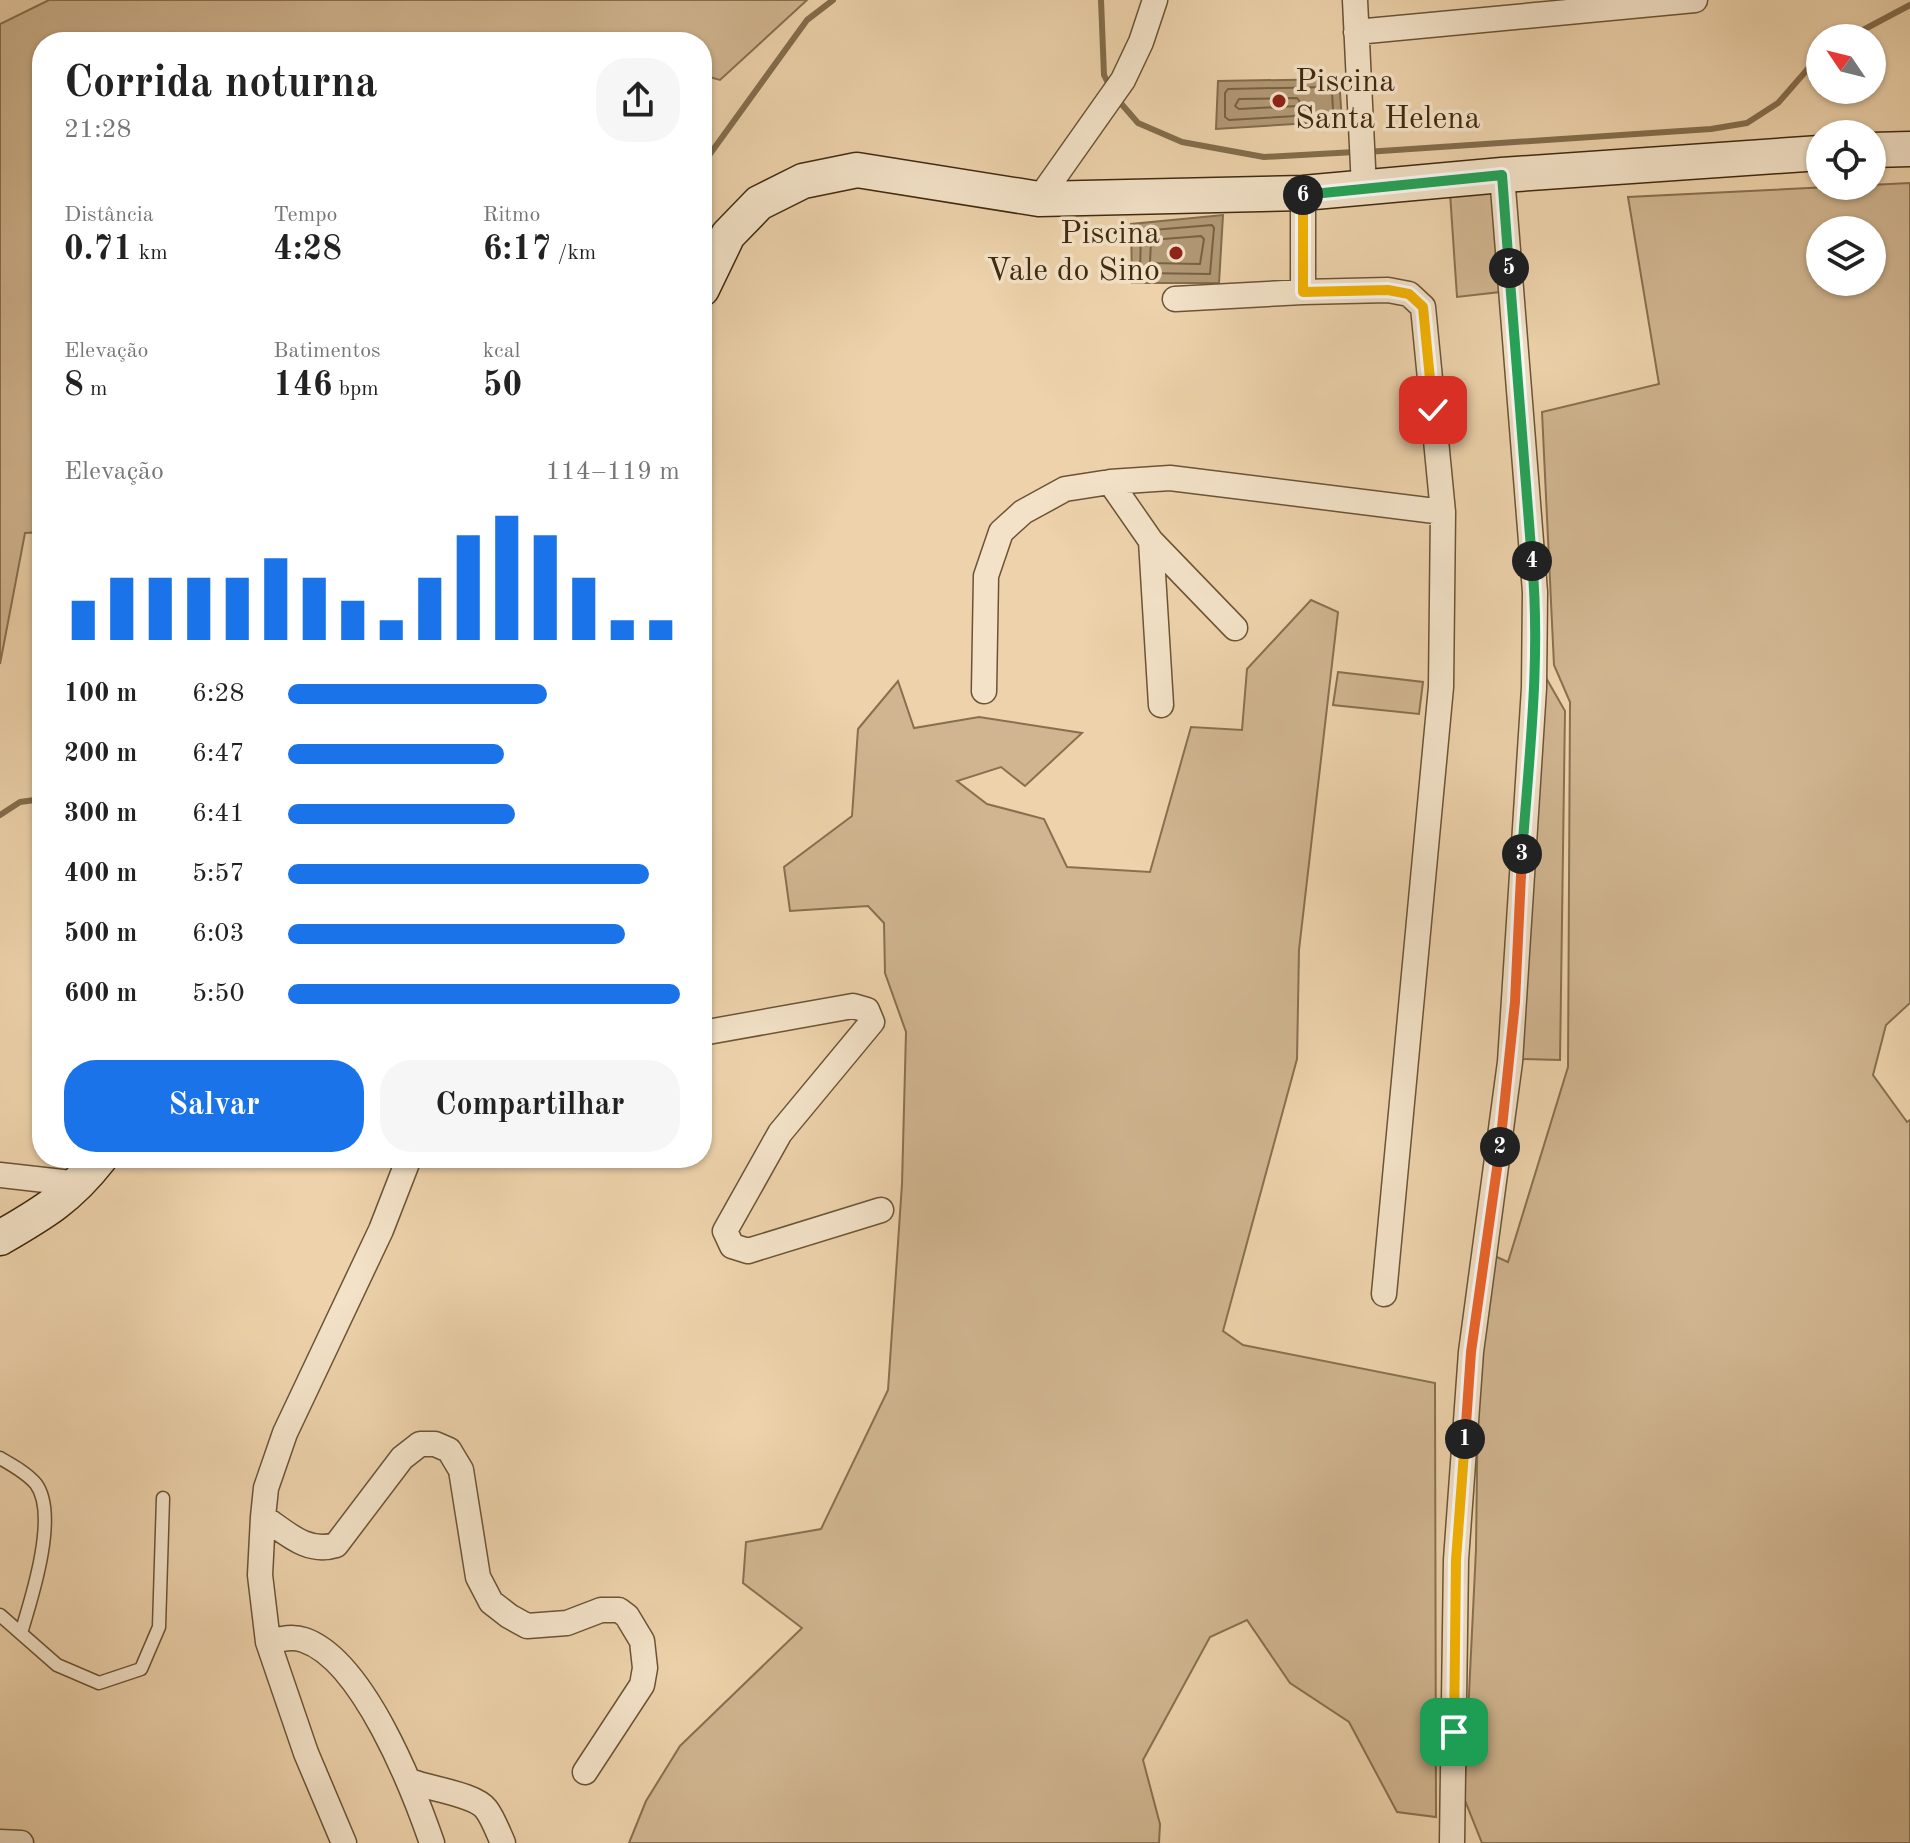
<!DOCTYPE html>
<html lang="pt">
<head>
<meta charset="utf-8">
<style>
  body { margin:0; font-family:"Old Standard TT",serif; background:#f6f6f6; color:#222; height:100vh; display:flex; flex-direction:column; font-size:30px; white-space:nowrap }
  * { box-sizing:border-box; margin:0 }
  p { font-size:26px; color:#767676 }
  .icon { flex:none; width:44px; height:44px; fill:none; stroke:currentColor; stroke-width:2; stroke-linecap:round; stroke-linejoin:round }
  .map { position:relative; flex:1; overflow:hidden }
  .side { position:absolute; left:32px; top:32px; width:680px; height:1136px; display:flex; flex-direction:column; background:#fff; border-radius:32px; box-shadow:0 2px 6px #0004 }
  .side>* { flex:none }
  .needle { width:52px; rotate:305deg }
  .buttons { position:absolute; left:1806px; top:24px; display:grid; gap:16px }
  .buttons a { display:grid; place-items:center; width:80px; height:80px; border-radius:50%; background:#fff; box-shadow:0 2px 6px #0004; font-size:40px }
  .pin { position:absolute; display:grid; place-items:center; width:68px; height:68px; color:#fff; margin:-34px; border-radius:16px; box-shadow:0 4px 12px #0006 }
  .km { position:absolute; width:40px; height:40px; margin:-20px; border-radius:50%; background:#222; color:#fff; font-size:22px; line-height:40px; text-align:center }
  .round { display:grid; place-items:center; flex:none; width:84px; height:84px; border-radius:32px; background:#f6f6f6 }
  .head { display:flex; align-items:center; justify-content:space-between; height:136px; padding:0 32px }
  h1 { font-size:44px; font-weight:800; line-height:60px }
  .figures { display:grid; grid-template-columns:repeat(3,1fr); gap:12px; height:136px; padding:8px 32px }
  .figures div { display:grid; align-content:center }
  .figures b { font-size:34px; font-weight:800 }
  .figures small { font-size:22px; font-weight:400 }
  .figures p { font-size:22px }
  .chart { height:224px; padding:16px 32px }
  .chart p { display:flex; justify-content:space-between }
  .chart svg { width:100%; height:144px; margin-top:8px; stroke:#1a73e8; stroke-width:6 }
  .action { display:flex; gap:16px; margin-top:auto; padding:16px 32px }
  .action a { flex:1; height:92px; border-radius:32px; background:#1a73e8; color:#fff; font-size:32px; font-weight:800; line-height:92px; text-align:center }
  .action a+a { background:#f6f6f6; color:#222 }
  ul { padding:0 32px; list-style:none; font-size:26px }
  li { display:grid; grid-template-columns:128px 96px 1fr; align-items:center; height:60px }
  li i { height:20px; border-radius:10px; background:#1a73e8 }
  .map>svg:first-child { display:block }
  .green { fill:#d0b590; stroke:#88704f; stroke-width:2; fill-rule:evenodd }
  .water { fill:#b29976; stroke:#846d4c; stroke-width:2 }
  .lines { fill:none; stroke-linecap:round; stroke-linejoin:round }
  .shore { stroke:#796242; stroke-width:2 }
  .stream { stroke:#846d4c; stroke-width:6 }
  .lane-casing { stroke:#6b5435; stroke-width:15 }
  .street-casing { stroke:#6b5435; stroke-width:27 }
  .secondary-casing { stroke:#402a0e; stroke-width:37 }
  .lane { stroke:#f3e2c8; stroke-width:12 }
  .street { stroke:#f3e2c8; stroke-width:24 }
  .secondary { stroke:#f3e2c8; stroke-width:34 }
  .split-1-casing { stroke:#fff; stroke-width:16 }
  .split-2-casing { stroke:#fff; stroke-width:16 }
  .split-3-casing { stroke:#fff; stroke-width:16 }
  .split-4-casing { stroke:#fff; stroke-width:16 }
  .split-5-casing { stroke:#fff; stroke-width:16 }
  .split-6-casing { stroke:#fff; stroke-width:16 }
  .split-7-casing { stroke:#fff; stroke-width:16 }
  .split-1 { stroke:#f5b400; stroke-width:10 }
  .split-2 { stroke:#f0652b; stroke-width:10 }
  .split-3 { stroke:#f0652b; stroke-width:10 }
  .split-4 { stroke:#22a559; stroke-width:10 }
  .split-5 { stroke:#22a559; stroke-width:10 }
  .split-6 { stroke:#22a559; stroke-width:10 }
  .split-7 { stroke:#f5b400; stroke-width:10 }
  .poi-dot { fill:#8f2418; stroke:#f3e2c8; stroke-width:3 }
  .labels { text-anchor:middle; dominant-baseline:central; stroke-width:7; stroke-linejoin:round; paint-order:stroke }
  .poi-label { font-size:32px; fill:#402a0e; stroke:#f3e2c8; text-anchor:start }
</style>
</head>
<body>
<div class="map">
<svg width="1910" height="1843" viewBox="0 0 1910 1843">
  <rect width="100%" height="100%" fill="#edd2ab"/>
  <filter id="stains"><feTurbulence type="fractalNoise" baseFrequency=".0025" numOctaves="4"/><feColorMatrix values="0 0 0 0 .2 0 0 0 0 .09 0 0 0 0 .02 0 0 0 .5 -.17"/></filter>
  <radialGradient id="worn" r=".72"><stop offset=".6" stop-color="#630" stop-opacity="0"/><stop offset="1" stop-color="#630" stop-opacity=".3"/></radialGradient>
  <path class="green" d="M49 0H807L720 80 702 75V42H42V532L25 533 0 664V24Z
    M1910 183V1003L1886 1025 1873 1075 1907 1122 1910 1120V1843H1482L1464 1798 1476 1549 1478 1391 1488 1253 1508 1262 1568 1067 1570 702 1554 665 1542 412 1659 384 1628 197ZM1820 230H1872V282H1820Z
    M1495 186 1500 292 1457 297 1450 193Z
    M1311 600 1338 612 1299 950 1297 1059 1223 1331 1243 1345 1435 1383 1436 1817 1397 1812 1349 1722 1290 1683 1247 1620 1210 1637 1143 1760 1160 1824 1159 1843H629L646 1801 680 1746 802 1628 743 1583 746 1542 821 1529 888 1390 902 1184 906 1032 885 973 884 923 868 906 790 911 784 867 852 816 858 729 898 681 914 728 979 717 1082 733 1025 786 1001 767 957 781 987 804 1044 819 1067 867 1150 872 1191 727 1242 730 1247 669Z
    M1338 672 1423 682 1419 714 1333 705Z
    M1545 676 1565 711 1560 1060 1519 1059Z"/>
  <path class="water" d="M1339 79 1342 121 1216 129 1218 81Z
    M1223 215 1219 283H1132L1131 224Z"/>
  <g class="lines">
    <path class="shore" d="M1328 87 1332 91 1333 110 1331 114 1229 120 1225 117V93L1228 89Z
      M1297 98 1300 102 1297 106 1239 109 1235 106 1239 99Z
      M1212 225 1214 228 1210 274 1140 273 1141 231Z
      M1201 236 1204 239 1200 264 1150 263 1151 240Z"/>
    <path class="stream" d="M1101 0 1104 75 1110 87
      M1836 38 1863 30 1910 5
      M1118 100 1138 123 1182 142 1264 157 1355 152
      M1366 152 1711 129 1747 123 1778 103 1820 55
      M702 165 807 20 833 0
      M0 815 20 802 42 799"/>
    <defs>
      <path id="lane" d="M0 1458C12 1465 27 1473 36 1484 59 1515 31 1600 21 1633
        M0 1615 57 1665 99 1683 141 1669 159 1627 163 1498"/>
      <path id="street" d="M1355 0 1364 188
        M1356 32 1695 0
        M1303 193V292
        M1039 199 1123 80 1141 42 1155 0
        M1175 299 1303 292 1388 290 1409 294 1423 307 1443 512 1441 687 1384 1294
        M1110 482 1151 541 1161 705
        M1151 541 1235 628
        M984 691 986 576 1001 532 1023 512 1065 489 1110 482 1170 478 1443 512
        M702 1033 853 1006 867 1010 872 1022 780 1133 725 1231 732 1246 748 1251 881 1210
        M0 1175 80 1184
        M263 1517C287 1533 307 1554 336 1545L402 1458 420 1444H435L449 1450 461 1470 478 1577 491 1602 509 1616 527 1626 567 1623 601 1610H619L627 1616 642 1641 645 1668 642 1685 585 1772
        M268 1642C281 1639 292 1636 304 1640 363 1660 413 1788 432 1843
        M410 1781C429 1789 475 1794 486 1809 493 1818 498 1832 503 1843
        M0 1842 21 1843
        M344 1843 306 1753 268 1642 260 1575 263 1517 266 1488 285 1433 381 1230 409 1158
        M1452 1843 1456 1560 1471 1352 1510 1062 1534 688 1535 592 1502 175"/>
      <path id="secondary" d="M1872 150 1910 149
        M702 289 728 235 759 203 803 181 857 170 1039 199 1303 193 1502 175 1820 153
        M0 1238C43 1213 69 1198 100 1158"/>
    </defs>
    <use href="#lane" class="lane-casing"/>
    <use href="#street" class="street-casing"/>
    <use href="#secondary" class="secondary-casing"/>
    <use href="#lane" class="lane"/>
    <use href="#street" class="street"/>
    <use href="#secondary" class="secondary"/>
  </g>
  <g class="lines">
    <defs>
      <path id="split-1" d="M1454 1732 1456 1560 1465 1439"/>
      <path id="split-2" d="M1465 1439 1471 1352 1500 1147"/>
      <path id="split-3" d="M1500 1147 1515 1002 1522 854"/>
      <path id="split-4" d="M1522 854C1529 757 1541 658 1532 561"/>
      <path id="split-5" d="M1509 268 1532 561"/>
      <path id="split-6" d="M1303 195 1502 175 1509 268"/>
      <path id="split-7" d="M1303 195V292L1388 290 1409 294 1423 307 1433 410"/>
    </defs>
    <use href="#split-1" class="split-1-casing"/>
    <use href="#split-2" class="split-2-casing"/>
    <use href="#split-3" class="split-3-casing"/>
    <use href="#split-4" class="split-4-casing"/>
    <use href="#split-5" class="split-5-casing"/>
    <use href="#split-6" class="split-6-casing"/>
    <use href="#split-7" class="split-7-casing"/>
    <use href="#split-1" class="split-1"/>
    <use href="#split-2" class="split-2"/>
    <use href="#split-3" class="split-3"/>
    <use href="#split-4" class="split-4"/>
    <use href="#split-5" class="split-5"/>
    <use href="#split-6" class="split-6"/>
    <use href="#split-7" class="split-7"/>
  </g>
  <g class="poi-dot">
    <circle cx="1279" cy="101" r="8"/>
    <circle cx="1176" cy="253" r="8"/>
  </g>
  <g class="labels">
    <g class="poi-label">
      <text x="1295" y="83">Piscina<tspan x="1295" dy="37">Santa Helena</tspan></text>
      <text x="1160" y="235" text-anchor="end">Piscina<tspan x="1160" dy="37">Vale do Sino</tspan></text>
    </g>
  </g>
  <rect width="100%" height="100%" filter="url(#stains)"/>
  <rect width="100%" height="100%" fill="url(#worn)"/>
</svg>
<div class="buttons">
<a><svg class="needle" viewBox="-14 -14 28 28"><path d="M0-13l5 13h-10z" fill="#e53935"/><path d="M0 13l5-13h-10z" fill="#767676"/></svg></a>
<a><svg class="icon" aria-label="locate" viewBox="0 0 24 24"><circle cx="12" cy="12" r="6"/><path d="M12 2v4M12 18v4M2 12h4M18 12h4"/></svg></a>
<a><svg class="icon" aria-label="layers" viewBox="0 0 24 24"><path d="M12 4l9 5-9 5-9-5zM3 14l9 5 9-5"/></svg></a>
</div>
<div class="pin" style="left:1454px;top:1732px;background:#1e9e55"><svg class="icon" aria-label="arrive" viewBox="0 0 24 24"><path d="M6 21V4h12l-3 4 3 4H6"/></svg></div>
<div class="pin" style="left:1433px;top:410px;background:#d93025"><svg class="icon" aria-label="check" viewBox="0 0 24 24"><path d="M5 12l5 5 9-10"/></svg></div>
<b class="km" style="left:1465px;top:1439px">1</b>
<b class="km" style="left:1500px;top:1147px">2</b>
<b class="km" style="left:1522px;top:854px">3</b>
<b class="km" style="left:1532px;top:561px">4</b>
<b class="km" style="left:1509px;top:268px">5</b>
<b class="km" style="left:1303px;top:195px">6</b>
<section class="side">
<div class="head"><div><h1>Corrida noturna</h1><p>21:28</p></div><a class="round"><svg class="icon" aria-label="share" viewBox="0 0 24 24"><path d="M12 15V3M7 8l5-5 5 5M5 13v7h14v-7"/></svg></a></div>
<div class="figures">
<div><p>Distância</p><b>0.71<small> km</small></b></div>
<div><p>Tempo</p><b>4:28</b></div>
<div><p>Ritmo</p><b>6:17<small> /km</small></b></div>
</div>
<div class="figures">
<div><p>Elevação</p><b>8<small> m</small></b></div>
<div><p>Batimentos</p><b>146<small> bpm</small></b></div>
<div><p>kcal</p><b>50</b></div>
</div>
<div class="chart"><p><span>Elevação</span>114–119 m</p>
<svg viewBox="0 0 160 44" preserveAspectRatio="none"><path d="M5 44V32M15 44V25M25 44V25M35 44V25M45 44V25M55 44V19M65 44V25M75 44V32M85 44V38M95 44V25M105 44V12M115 44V6M125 44V12M135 44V25M145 44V38M155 44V38"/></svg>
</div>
<ul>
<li><b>100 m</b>6:28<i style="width:66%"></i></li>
<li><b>200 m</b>6:47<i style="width:55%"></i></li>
<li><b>300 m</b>6:41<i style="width:58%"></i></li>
<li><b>400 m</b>5:57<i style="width:92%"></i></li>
<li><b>500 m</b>6:03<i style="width:86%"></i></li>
<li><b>600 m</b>5:50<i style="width:100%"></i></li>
</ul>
<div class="action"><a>Salvar</a><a>Compartilhar</a></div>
</section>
</div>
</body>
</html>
